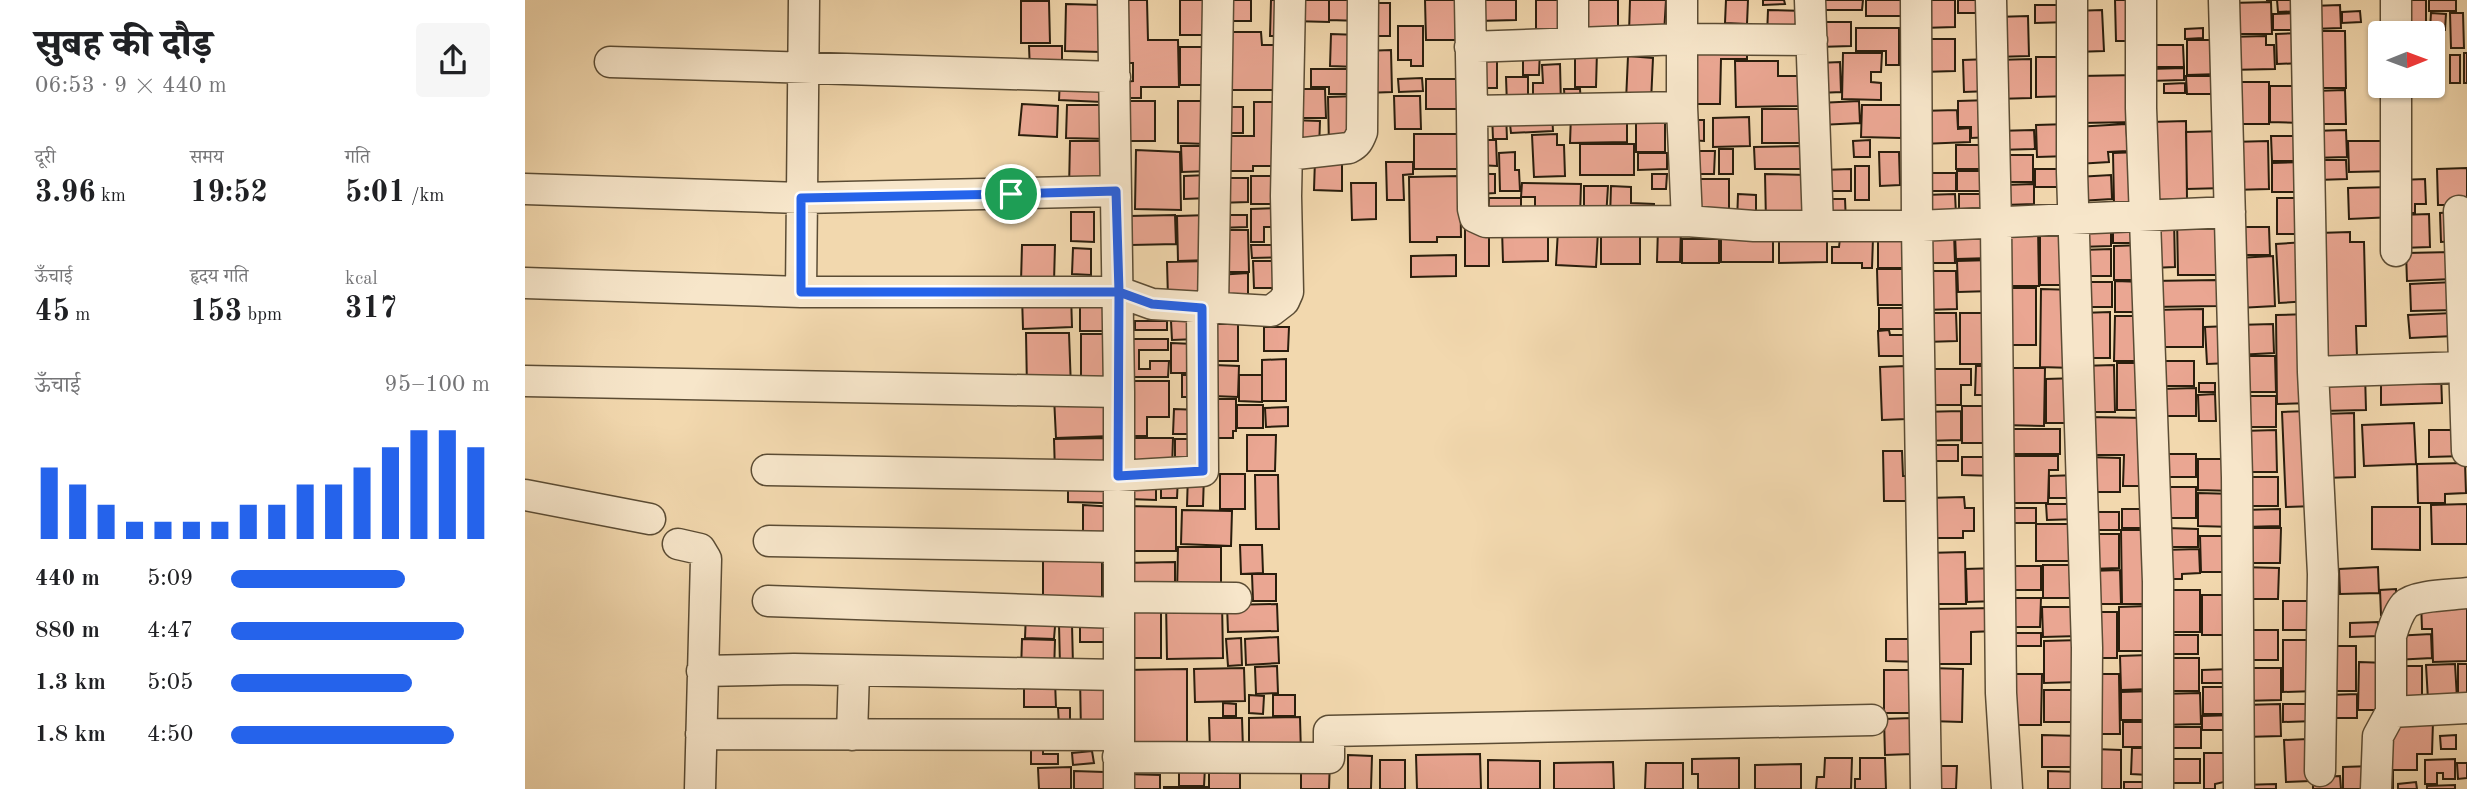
<!DOCTYPE html>
<html lang="hi">
<head>
<meta charset="utf-8">
<style>
  body { margin:0; font-family:"Old Standard TT","Noto Serif Devanagari",serif; background:#f6f6f6; color:#202124; height:100vh; display:flex; flex-direction:column; font-size:26px; white-space:nowrap }
  * { box-sizing:border-box; margin:0 }
  p { font-size:23px; color:#757577 }
  .icon { flex:none; width:38px; height:38px; fill:none; stroke:currentColor; stroke-width:2; stroke-linecap:round; stroke-linejoin:round }
  .map { position:relative; flex:1; overflow:hidden }
  .details { display:flex; flex-direction:column; background:#fff; width:525px }
  .details>* { flex:none }
  .needle { width:46px; rotate:89deg }
  .fabs { position:absolute; left:1843px; top:21px; display:grid; gap:14px }
  .fabs a { display:grid; place-items:center; width:77px; height:77px; border-radius:7px; background:#fff; box-shadow:0 2px 5px #0004; font-size:35px }
  .pin { position:absolute; display:grid; place-items:center; width:60px; height:60px; color:#fff; margin:-30px; border:4px solid #fff; border-radius:50%; box-shadow:0 2px 7px #0007 }
  .round { display:grid; place-items:center; flex:none; width:74px; height:74px; border-radius:7px; background:#f6f6f6 }
  .headline { display:flex; align-items:center; justify-content:space-between; height:119px; padding:0 35px }
  h1 { font-size:38px; font-weight:800; line-height:52px }
  .figures { display:grid; grid-template-columns:repeat(3,1fr); gap:10px; height:119px; padding:7px 35px }
  .figures div { display:grid; align-content:center }
  .figures b { font-size:30px; font-weight:800 }
  .figures small { font-size:19px; font-weight:400 }
  .figures p { font-size:19px }
  .chart { height:196px; padding:14px 35px }
  .chart p { display:flex; justify-content:space-between }
  .chart svg { width:100%; height:126px; margin-top:7px; stroke:#2563eb; stroke-width:6 }
  ul { padding:0 35px; list-style:none; font-size:23px }
  li { display:grid; grid-template-columns:112px 84px 1fr; align-items:center; height:52px }
  li i { height:18px; border-radius:9px; background:#2563eb }
  main { display:flex; flex:1; min-height:0 }
  .map>svg:first-child { display:block }
  .building { fill:#eaa692; stroke:#291d0c; stroke-width:2 }
  .lines { fill:none; stroke-linecap:round; stroke-linejoin:round }
  .minor-casing { stroke:#5b4c34; stroke-width:33 }
  .minor { stroke:#f7e6ca; stroke-width:30 }
  .route-casing { stroke:#fff; stroke-width:14 }
  .route { stroke:#2563eb; stroke-width:9 }
</style>
</head>
<body>
<main>
<section class="details">
<div class="headline"><div><h1>सुबह की दौड़</h1><p>06:53 · 9 × 440 m</p></div><a class="round"><svg class="icon" aria-label="share" viewBox="0 0 24 24"><path d="M12 15V3M7 8l5-5 5 5M5 13v7h14v-7"/></svg></a></div>
<div class="figures">
<div><p>दूरी</p><b>3.96<small> km</small></b></div>
<div><p>समय</p><b>19:52</b></div>
<div><p>गति</p><b>5:01<small> /km</small></b></div>
</div>
<div class="figures">
<div><p>ऊँचाई</p><b>45<small> m</small></b></div>
<div><p>हृदय गति</p><b>153<small> bpm</small></b></div>
<div><p>kcal</p><b>317</b></div>
</div>
<div class="chart"><p><span>ऊँचाई</span>95–100 m</p>
<svg viewBox="0 0 160 44" preserveAspectRatio="none"><path d="M5 44V19M15 44V25M25 44V32M35 44V38M45 44V38M55 44V38M65 44V38M75 44V32M85 44V32M95 44V25M105 44V25M115 44V19M125 44V12M135 44V6M145 44V6M155 44V12"/></svg>
</div>
<ul>
<li><b>440 m</b>5:09<i style="width:67%"></i></li>
<li><b>880 m</b>4:47<i style="width:90%"></i></li>
<li><b>1.3 km</b>5:05<i style="width:70%"></i></li>
<li><b>1.8 km</b>4:50<i style="width:86%"></i></li>
</ul>
</section>
<div class="map">
<svg width="1942" height="789" viewBox="0 0 1942 789">
  <rect width="100%" height="100%" fill="#f2d8ae"/>
  <filter id="stains"><feTurbulence type="fractalNoise" baseFrequency=".00286" numOctaves="4"/><feColorMatrix values="0 0 0 0 .2 0 0 0 0 .09 0 0 0 0 .02 0 0 0 .5 -.17"/></filter>
  <radialGradient id="worn" r=".72"><stop offset=".6" stop-color="#630" stop-opacity="0"/><stop offset="1" stop-color="#630" stop-opacity=".3"/></radialGradient>
  <path class="building" d="M595 0H622L623 40H653L654 87H616V98H596V82L608 81V63H596Z
    M655 0H688V35H655Z
    M700 0H726V21H700Z
    M746 0H762L761 36H745Z
    M767 0H804V22L767 21Z
    M804 0H836V21L804 20Z
    M900 0H941L935 40H901Z
    M951 0H991V20L952 21Z
    M1011 0H1033V35H1011Z
    M1063 0H1093V28H1063Z
    M1105 0H1141L1139 34 1104 33Z
    M1201 0H1223L1222 24 1200 23Z
    M1238 0H1259L1260 4 1238 5Z
    M1291 0H1338L1337 10H1291Z
    M1341 0H1377V16H1341Z
    M1397 0H1430V27L1397 28Z
    M1433 0H1463V13H1433Z
    M1590 0H1609L1610 41H1591Z
    M1741 0H1779V11L1753 12 1752 0Z
    M1879 0H1901V33H1879Z
    M1904 0H1931V11H1904Z
    M496 1H524L525 43H496Z
    M1746 2 1747 34H1706L1705 3Z
    M840 3H865V36H840Z
    M541 4 577 5 576 52 540 51Z
    M1510 5H1543L1544 22 1510 23Z
    M1815 5 1816 28 1787 29 1786 6Z
    M1243 10 1281 11 1280 37 1242 36Z
    M1577 10 1579 51 1550 52 1548 11Z
    M1835 11 1836 22 1817 23V12Z
    M1778 13V30H1748V14Z
    M1906 13 1921 14 1920 30 1905 29Z
    M1925 13H1938L1939 48H1926Z
    M1503 16 1504 56 1470 57V17Z
    M1292 22H1326V46L1293 47Z
    M873 26H898V66H886V60H873Z
    M1331 28H1374V65H1361V51H1331Z
    M1678 28V38L1660 39V29Z
    M1786 31H1820L1821 88H1787Z
    M697 32H736L737 45H763L762 90H697Z
    M1777 33V63L1752 64 1751 34Z
    M806 34 834 35 833 67 805 66Z
    M1741 36V45H1749L1750 69 1702 70V37Z
    M1396 39H1430V71L1397 72Z
    M1662 40H1695L1696 74 1662 75Z
    M1164 45H1222V59H1196L1195 104H1163Z
    M1623 45H1658L1659 67H1623Z
    M504 46H537V71H505Z
    M655 47H687V85H655Z
    M1908 48H1910L1912 75H1908Z
    M998 49H1015L1014 75H998Z
    M866 50 867 92 840 93 839 51Z
    M1050 51H1072L1071 87H1050Z
    M1318 53H1357L1356 72H1346V82L1356 83V100L1317 99Z
    M1939 53H1942V83H1939Z
    M954 54H972V88H953Z
    M1925 55H1935V83H1925Z
    M1103 56 1128 58 1126 102 1101 101Z
    M1511 57H1545V96L1511 97Z
    M1464 59 1465 91 1439 92 1438 60Z
    M1506 59V98L1471 99 1470 60Z
    M1210 61H1253V76H1275L1276 106 1211 107Z
    M1315 62 1316 92 1294 93 1293 63Z
    M1035 64 1036 106 1008 107V83H1018L1017 65Z
    M1659 68V80L1624 81V69Z
    M786 69H835L834 94H804V87H786Z
    M1614 75V122L1554 123V76Z
    M1661 76H1696V94H1662Z
    M981 77H1003V104L982 105Z
    M535 78 578 80 577 102 534 100Z
    M897 78 898 91 874 92 873 79Z
    M901 79H940V109H901Z
    M1705 82H1744V124H1705Z
    M1660 83V93H1639V84Z
    M1745 86H1779L1778 123 1745 122Z
    M770 89H800L801 118H770Z
    M1039 89H1055L1056 104H1040Z
    M1820 90 1821 124H1789V91Z
    M833 96 834 134 804 148 803 97Z
    M869 96H895L896 129H870Z
    M1466 100 1467 137 1446 138V127H1433V101Z
    M603 101H630V141H603Z
    M653 101H682V144L653 143Z
    M1334 101 1335 123 1295 125 1294 103Z
    M729 102H758V166H728V171H692V136H729Z
    M497 104 533 106 532 137 494 135Z
    M542 105H583V139L541 138Z
    M1337 105H1377L1376 138 1336 137Z
    M695 107H718V133H695Z
    M1237 109H1276V143H1237Z
    M1432 110 1433 129 1445 128V142L1396 144 1395 111Z
    M981 113 982 139H968L967 114Z
    M1027 113 1028 131 986 133 984 115Z
    M1046 115H1102V142L1045 143Z
    M1224 117 1225 146 1188 147V118Z
    M1140 118V152H1111V119Z
    M765 120 795 121 794 149 764 148Z
    M1166 120H1179V141L1165 140Z
    M1661 121 1662 199 1627 200 1626 122Z
    M1544 124 1545 156 1512 157 1511 125Z
    M1601 124 1603 151 1583 152 1584 162 1552 164 1550 127Z
    M1509 130 1510 149 1472 150 1471 131Z
    M1821 130 1822 157 1787 158 1786 131Z
    M1698 131 1699 188 1662 189 1661 132Z
    M889 134H932L933 169H889Z
    M1032 134V145H1039L1040 176 1009 177 1007 135Z
    M1746 136H1780V161H1747Z
    M953 140H971L972 166 953 165Z
    M1345 140V157H1329L1328 141Z
    M545 141H585L584 189H544Z
    M1743 141 1744 189 1707 190 1706 142Z
    M1823 141H1869V171L1824 172Z
    M1055 144H1109V175H1055Z
    M1431 145H1466V169H1431Z
    M656 146H685V171L657 172Z
    M1275 146 1276 169H1230L1229 147Z
    M1194 149H1208V174H1194Z
    M611 150 655 152 656 210 610 209Z
    M1166 151H1190L1189 174H1166Z
    M990 152V170H994L995 191H975L974 153Z
    M1354 152H1374L1375 185 1355 186Z
    M1615 152 1617 204H1589L1588 153Z
    M1113 153H1142V169L1113 170Z
    M1475 155H1508V182H1475Z
    M790 159H817V191L789 190Z
    M1791 160H1821L1822 179 1792 180Z
    M861 162H888V174L878 175 879 200H862Z
    M1783 162V192H1747V163Z
    M1330 166H1344V200H1330Z
    M1942 168V205H1913L1912 169Z
    M1326 169V191H1297V170Z
    M1510 169H1539V187H1510Z
    M1432 171H1467V191H1432Z
    M1394 173H1431V191H1394Z
    M955 174H970V193L955 194Z
    M1127 174H1142L1141 189H1127Z
    M1240 174 1282 175 1281 223 1241 222Z
    M683 175 684 198 659 199V176Z
    M1586 175 1587 199 1554 201 1552 177Z
    M726 176H759V204H726Z
    M935 176 936 237H912V242H885L884 177Z
    M692 178H723V202L692 203Z
    M1165 179H1204V209L1165 208Z
    M1900 179 1901 204H1890V213H1876L1875 180Z
    M826 183H851V219L827 220Z
    M997 183 1056 184 1055 217 1010 208V197H996Z
    M1509 184V204L1480 205 1479 185Z
    M1059 186H1083L1081 218H1059Z
    M1086 186 1106 187V203L1129 204V219L1085 218Z
    M1868 187 1869 217 1824 219 1823 188Z
    M1213 194 1231 195V223H1212Z
    M1430 194 1431 214H1399V195Z
    M1434 194H1468V217H1434Z
    M964 198H996V216H963Z
    M1752 198H1778V234H1752Z
    M1301 199H1320L1321 223 1301 222Z
    M759 208V227H739V242H726V209Z
    M546 212H569V242L546 241Z
    M1931 212 1932 241 1916 242 1915 213Z
    M1904 214 1905 247 1876 248 1875 215Z
    M650 215 651 244 606 245 605 216Z
    M684 215 685 260 653 261 652 216Z
    M691 215H722V227L692 228Z
    M1699 216 1700 275H1653L1652 217Z
    M1649 219 1650 267 1626 268 1625 220Z
    M1515 224H1547V285H1515Z
    M1588 224H1616V243H1588Z
    M1586 225V246L1554 247V226Z
    M1476 226H1513L1514 286H1476Z
    M940 227H964V266H940Z
    M1133 227H1156L1155 262H1132Z
    M1711 227H1744L1745 255H1712Z
    M1023 228V261L978 262 977 229Z
    M691 230H723L724 272H692Z
    M1033 230 1073 231 1071 267 1031 265Z
    M1076 232H1115V264H1076Z
    M1825 232V242H1839L1841 326H1831L1832 357 1796 358 1793 233Z
    M1403 233H1429L1430 263H1403Z
    M1430 234H1467V258L1431 259Z
    M1302 237V262L1254 263V238Z
    M1196 238H1248V262H1196Z
    M1315 238H1348L1347 268H1337V263H1307V247H1314Z
    M1157 239H1194V263H1157Z
    M1379 239V268H1353V240Z
    M1781 242 1784 301 1754 303 1751 244Z
    M497 245H530L529 282H496Z
    M726 245H760V257L727 258Z
    M1619 245 1618 280H1589V246Z
    M548 248 566 249V275L547 274Z
    M1586 249V276H1556V250Z
    M1927 252V279L1882 281 1881 253Z
    M931 255V276L886 277V256Z
    M1748 256 1750 306 1714 308 1712 258Z
    M1467 260V291L1433 292 1432 261Z
    M684 261 685 297 643 298 642 262Z
    M728 261H761V288H729Z
    M1352 269H1379L1380 305H1353Z
    M1398 271H1431L1432 309 1398 310Z
    M723 273V294L693 296 692 275Z
    M1693 280V306L1625 307V281Z
    M1590 281 1619 282V312H1590Z
    M1555 282H1587V307H1555Z
    M1929 282 1930 310 1886 311 1885 284Z
    M1476 288H1511V345H1476Z
    M1516 289 1550 290 1549 368 1515 367Z
    M546 294 547 327 498 329 497 296Z
    M555 298H585V331H555Z
    M1354 308H1381V329H1354Z
    M1678 309V347H1628V310Z
    M1585 312V358H1556V313Z
    M1399 313H1431L1432 341 1400 342Z
    M1435 313H1471L1470 364H1435Z
    M1928 313 1929 336 1885 338 1883 315Z
    M1785 314 1787 403 1752 404 1751 315Z
    M1590 316H1617V361H1589Z
    M610 321H642V330H610Z
    M646 321H671L672 339 647 340Z
    M689 324H713V361H689Z
    M1748 324 1749 353 1712 355 1711 325Z
    M1705 326 1706 363 1682 364 1680 327Z
    M739 327H764L763 351H739Z
    M1364 330 1365 335H1382V356H1354L1353 331Z
    M501 333H544L546 388 502 389Z
    M556 334H585V387H556Z
    M606 339H643V350H614V369H625V361H644L643 377H606Z
    M646 343 669 344V373H646Z
    M1714 356H1750L1751 392H1715Z
    M761 359V401H737V360Z
    M1633 361H1669V386H1633Z
    M1592 363H1622L1621 410H1592Z
    M689 365 714 366 713 397 688 396Z
    M1589 365 1590 412H1556L1555 366Z
    M1381 366 1382 419 1357 420 1355 367Z
    M1451 366H1469V395H1450Z
    M1479 368H1520L1519 426 1478 425Z
    M1399 369H1446V385H1436V405H1400Z
    M1840 373 1841 410 1797 411V374Z
    M1916 374 1917 403 1856 405V376Z
    M657 375H672V397H657Z
    M714 375H737V402L714 401Z
    M1553 378V423H1521V379Z
    M605 381H644V417H622V436H605Z
    M1674 383H1690V392H1674Z
    M1671 388V416H1635V389Z
    M1690 394 1691 421H1674L1673 395Z
    M585 395 586 436 531 438 529 397Z
    M1717 396H1751V427H1717Z
    M685 399H711V431H708V438H684Z
    M712 405H738V428H712Z
    M1437 406H1469L1470 443H1437Z
    M763 407V426L741 427 740 408Z
    M649 409 675 410 674 434H648Z
    M1436 411V440L1397 441 1396 412Z
    M1786 411 1790 506 1761 507 1757 412Z
    M1829 413 1830 477 1799 478 1797 414Z
    M1561 417 1622 418 1621 486H1598L1599 455H1561Z
    M1889 423 1891 464 1839 466 1837 425Z
    M1483 429H1535V454H1483Z
    M1751 430 1752 472H1717V431Z
    M1904 430H1938L1939 456 1904 457Z
    M722 435H751L750 471H722Z
    M585 438 586 472 530 473 529 439Z
    M601 438H648L647 469H601Z
    M650 439H675V468L650 469Z
    M1398 445H1433V461H1398Z
    M1358 451H1377L1378 476H1385V501H1359Z
    M1640 454H1671V477H1640Z
    M1479 456H1533V470H1524L1523 503H1479Z
    M1437 457H1471L1470 476 1437 475Z
    M1562 457 1595 458V492H1562Z
    M1673 459H1710V491L1673 490Z
    M1940 463 1941 493 1920 494V503H1893L1892 464Z
    M663 473 679 474 678 506H662Z
    M695 474H720V509H695Z
    M730 475H753L754 529H731Z
    M1553 475V498H1524V476Z
    M543 477H592L579 503 543 502Z
    M603 477H631V500L603 499Z
    M636 477H653L652 498H636Z
    M1717 477H1753V506H1718Z
    M1632 487H1671V518H1632Z
    M1673 493 1710 494 1709 527 1673 526Z
    M1439 497 1440 508H1449V531H1438V538H1403V498Z
    M1521 504H1555V519L1522 520Z
    M1942 504V544H1907L1906 505Z
    M558 505 591 507V532H558Z
    M602 506 651 507V551H601Z
    M1847 507H1895V550L1847 549Z
    M1479 508H1511V523H1480Z
    M1597 509H1627V528H1597Z
    M1755 509V526L1718 527V510Z
    M657 510 707 511 706 546 656 544Z
    M1565 512H1594V530H1565Z
    M1511 524H1551V561H1511Z
    M1642 528 1673 529V547H1641Z
    M1715 528H1756L1755 563H1715Z
    M1596 530H1627V604H1597Z
    M1565 534H1594V568L1565 569Z
    M1675 536H1710V572H1676Z
    M715 545H737L738 573 716 574Z
    M653 547H696V595L652 594Z
    M1674 549 1675 573 1657 574V579H1638V550Z
    M518 552H577V603H518Z
    M1440 552 1441 604H1402L1401 553Z
    M650 562V590H599L598 563Z
    M1518 565H1558L1557 598H1518Z
    M1477 566H1516V590H1477Z
    M1715 567 1754 568 1753 599H1714Z
    M1853 567 1854 593 1815 594 1814 569Z
    M1473 568V601L1442 602 1441 569Z
    M1595 570 1596 604H1566L1565 571Z
    M727 574H751V601H728Z
    M1871 589 1872 614 1856 615 1855 590Z
    M1640 590H1675V632H1641Z
    M1677 595H1708V635H1677Z
    M1479 598H1516L1515 627H1479Z
    M697 601 698 658 642 659 641 602Z
    M1758 601H1792L1791 630H1758Z
    M596 602H636V658H596Z
    M1896 602 1942 604V661L1908 662 1907 629H1897Z
    M752 604 753 631 703 632 702 605Z
    M1623 606 1624 651H1594V607Z
    M1517 607H1553L1554 636 1518 637Z
    M1471 608V631L1446 632V664H1407V609Z
    M1572 612H1592V658H1572Z
    M501 613 531 614 529 639 500 638Z
    M579 621V642H555V622Z
    M1853 622 1854 636 1825 637V623Z
    M534 624H547L548 666H535Z
    M1719 630H1753V660H1719Z
    M1489 633H1516V646H1489Z
    M1906 634 1907 658 1869 660 1868 636Z
    M1639 635H1673V654H1639Z
    M753 637 754 663 721 665 720 639Z
    M716 638 717 665 703 666 701 639Z
    M497 639 530 640 529 672 496 671Z
    M1361 639H1396V662L1361 661Z
    M1556 640V682L1519 683V641Z
    M1758 640H1791V691L1758 692Z
    M1801 646H1831V691H1801Z
    M1624 655 1625 689 1596 690 1595 656Z
    M1636 658H1674V691H1636Z
    M1834 662 1862 663 1861 710H1833Z
    M1930 664 1932 699 1903 700 1901 665Z
    M1933 664H1942V704H1933Z
    M752 666 753 693 731 694 730 667Z
    M1871 666H1897V701L1871 702Z
    M719 668 720 701 670 702 669 669Z
    M1405 668 1438 669 1437 722 1404 721Z
    M1718 668H1756V700L1718 701Z
    M662 669V751H600L599 670Z
    M1706 669 1707 683H1677V670Z
    M1359 670H1392L1393 713H1359Z
    M1490 674H1517L1516 725H1490Z
    M1565 674H1594L1595 734H1565Z
    M555 677H579L580 732 556 733Z
    M530 681 531 707H499V682Z
    M1678 687H1708V714H1678Z
    M1519 690H1556V722H1519Z
    M1628 691V720H1596V692Z
    M1675 693 1676 724 1635 725V694Z
    M1832 694V718H1804V695Z
    M724 695 739 696 738 714 724 713Z
    M748 695H770V716H748Z
    M698 703 711 704V716H698Z
    M1755 704 1756 736 1719 737 1718 705Z
    M1758 704H1790V721L1758 722Z
    M533 708H545V726H534Z
    M1711 715V730H1677V716Z
    M775 717 776 754 724 755V718Z
    M684 718H717L718 750H685Z
    M1387 718 1388 754 1360 755 1359 719Z
    M1866 721H1908L1907 754H1892V770H1868V789H1854Z
    M1598 722H1624L1625 747H1598Z
    M1635 727H1676V748H1645V759H1675V783H1635Z
    M1517 735 1555 736V767H1517Z
    M1931 735V749H1916L1915 736Z
    M1783 739 1785 781 1761 782 1759 740Z
    M506 740H518V754H533V764H506Z
    M1607 748H1625L1624 775 1606 774Z
    M1569 749 1596 750V789H1568Z
    M567 751 569 763 548 765 547 753Z
    M1679 753H1709L1699 782 1690 784V789H1679Z
    M955 754 956 789H892L891 755Z
    M823 755 847 756 846 789H823Z
    M1214 758V789H1173V774H1167V759Z
    M1300 758H1327L1326 789H1291L1292 777H1299Z
    M1335 758H1360L1361 789H1330V779H1335Z
    M1930 759V779H1918V773H1912V784H1900V760Z
    M654 760 680 767 679 786H654Z
    M776 760H805L804 789H776Z
    M855 760H880V789H855Z
    M963 760 1015 761V789H963Z
    M1088 762 1089 789H1029V763Z
    M1121 763H1158V789H1120Z
    M1932 763H1942V778L1933 779Z
    M1276 764V789H1230V765Z
    M715 766V789H684V767Z
    M1405 766H1432L1431 789H1405Z
    M1847 766 1848 789H1818V767Z
    M546 767V789H514L513 768Z
    M549 771 579 772V789H549Z
    M1523 771 1555 772V789H1523Z
    M601 774 635 775V789H601Z
    M1815 776 1816 789H1788V777Z
    M1599 782H1627V789H1599Z
    M1891 782 1892 789H1873V784Z
    M1751 784V789H1717V785Z
    M1930 785V789H1902V786Z
    M639 787H683V789H639Z"/>
  <g class="lines">
    <defs>
      <path id="minor" d="M588 0 594 392
        M945 0 947 111 1157 107
        M1157 0V107L1162 221
        M1285 0 1293 226
        M1391 0 1392 226 1401 789
        M1466 0 1471 224 1476 693 1482 789
        M1547 0V172L1562 648 1561 789
        M1616 0V108L1633 582V789
        M1699 0 1712 477 1714 789
        M1781 0 1788 372 1798 574 1795 771
        M1871 33V0
        M1048 42V0
        M945 47 1157 39 1287 40
        M85 62 590 77
        M1871 86V251
        M947 111 948 209 950 217 961 222 1162 221 1229 226H1392L1705 212
        M762 155 824 148C832 144 834 140 837 132L838 0
        M0 189 276 198 591 191
        M1934 211 1942 451
        M0 283 276 292H594L627 304 746 311 759 301 763 292 761 196 765 0
        M276 292 279 0
        M688 309 693 0
        M1788 372 1939 367
        M0 381 594 392V789
        M242 470 593 476 678 471 677 308
        M0 495 125 519
        M244 541 594 547
        M153 544 175 549 181 559 175 789
        M594 597 711 598
        M243 601 594 613
        M177 671 269 669 594 675
        M1866 712 1942 708
        M176 734 594 735
        M327 735 329 671
        M593 757 804 758V731L1347 720
        M1851 789 1853 736 1866 712V636C1869 626 1873 613 1880 605 1890 595 1928 595 1942 593"/>
    </defs>
    <use href="#minor" class="minor-casing"/>
    <use href="#minor" class="minor"/>
  </g>
  <g class="lines">
    <defs>
      <path id="route" d="M486 194 591 191 594 292 593 476 678 471 677 308 627 304 594 292H276V198L486 194"/>
    </defs>
    <use href="#route" class="route-casing"/>
    <use href="#route" class="route"/>
  </g>
  <rect width="100%" height="100%" filter="url(#stains)"/>
  <rect width="100%" height="100%" fill="url(#worn)"/>
</svg>
<div class="fabs">
<a><svg class="needle" viewBox="-14 -14 28 28"><path d="M0-13l5 13h-10z" fill="#e53935"/><path d="M0 13l5-13h-10z" fill="#757577"/></svg></a>
</div>
<div class="pin" style="left:486px;top:194px;background:#1e9e55"><svg class="icon" aria-label="arrive" viewBox="0 0 24 24"><path d="M6 21V4h12l-3 4 3 4H6"/></svg></div>
</div>
</main>
</body>
</html>
